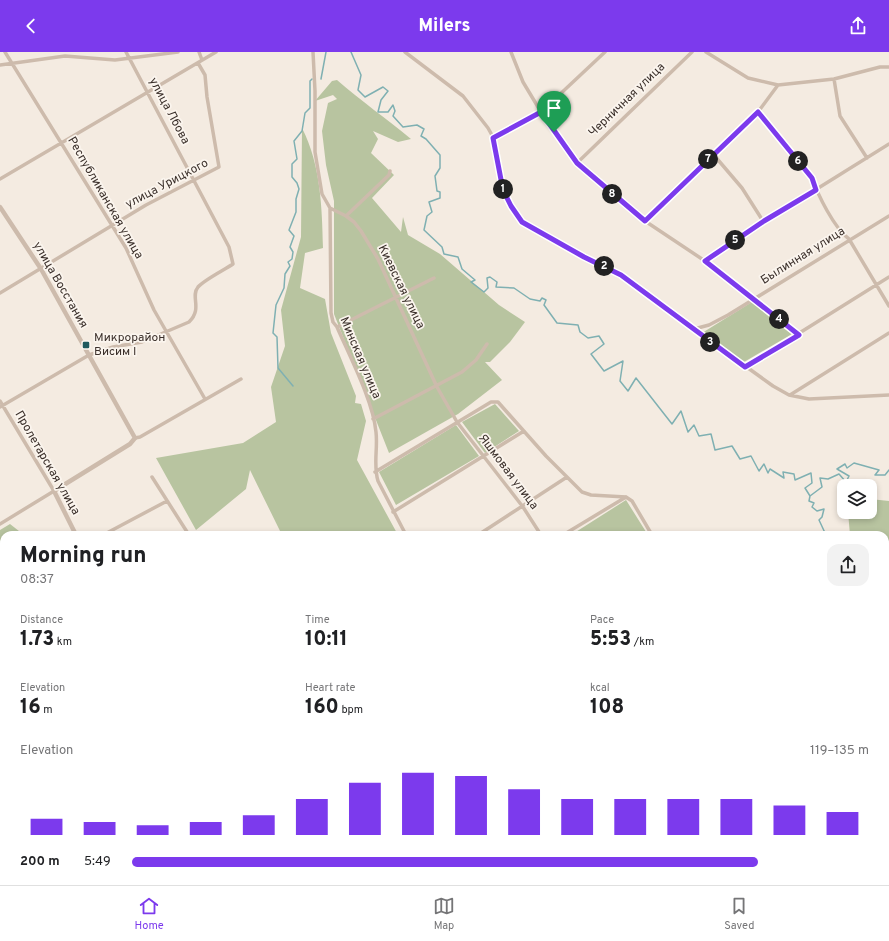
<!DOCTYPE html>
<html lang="en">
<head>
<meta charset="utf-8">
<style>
  body { margin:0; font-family:Overpass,sans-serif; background:#f2f2f2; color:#202124; height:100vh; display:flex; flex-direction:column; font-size:15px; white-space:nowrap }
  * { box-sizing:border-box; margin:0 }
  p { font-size:13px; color:#757577 }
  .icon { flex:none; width:22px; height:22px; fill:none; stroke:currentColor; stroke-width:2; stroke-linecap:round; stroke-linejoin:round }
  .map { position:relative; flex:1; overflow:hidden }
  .drawer { position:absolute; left:0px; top:479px; width:889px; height:354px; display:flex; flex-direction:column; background:#fff; border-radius:12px 12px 0 0; box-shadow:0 2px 6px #0003 }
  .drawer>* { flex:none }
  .buttons { position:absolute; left:837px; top:427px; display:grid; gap:8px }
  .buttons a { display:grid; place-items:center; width:40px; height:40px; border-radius:8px; background:#fff; box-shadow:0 2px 6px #0003; font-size:20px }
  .pin { position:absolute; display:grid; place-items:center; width:34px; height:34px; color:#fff; margin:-41px -17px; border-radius:50% 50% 50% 0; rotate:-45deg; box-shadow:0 0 4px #0007 }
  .pin .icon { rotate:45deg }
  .km { position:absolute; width:20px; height:20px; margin:-10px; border-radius:50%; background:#222; color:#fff; font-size:11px; line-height:20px; text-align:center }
  .round { display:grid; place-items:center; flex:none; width:42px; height:42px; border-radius:12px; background:#f2f2f2 }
  .overview { display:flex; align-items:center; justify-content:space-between; height:68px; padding:0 20px }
  h1 { font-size:22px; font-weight:800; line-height:30px }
  .figures { display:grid; grid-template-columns:repeat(3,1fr); gap:6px; height:68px; padding:4px 20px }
  .figures div { display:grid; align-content:center }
  .figures b { font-size:20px; font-weight:800 }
  .figures small { font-size:11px; font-weight:400 }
  .figures p { font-size:11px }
  .chart { height:112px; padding:8px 20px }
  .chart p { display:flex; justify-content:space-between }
  .chart svg { width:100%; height:72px; margin-top:4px; stroke:#7c3aed; stroke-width:6 }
  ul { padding:0 20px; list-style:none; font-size:13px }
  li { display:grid; grid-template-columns:64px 48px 1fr; align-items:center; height:30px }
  li i { height:10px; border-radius:5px; background:#7c3aed }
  header { display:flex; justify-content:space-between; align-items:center; height:52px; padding:0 20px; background:#7c3aed; color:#fff; font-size:18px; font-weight:800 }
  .menu { display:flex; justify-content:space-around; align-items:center; height:56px; border-top:1px solid #e0e0e0; background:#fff; font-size:11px; color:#757577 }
  .menu a { display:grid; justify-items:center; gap:2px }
  .menu .active { color:#7c3aed }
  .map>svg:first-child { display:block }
  .green { fill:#b8c4a0 }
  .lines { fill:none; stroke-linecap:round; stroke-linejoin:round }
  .stream { stroke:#7fb0b2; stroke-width:1.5 }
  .minor { stroke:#cdbbac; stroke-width:3.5 }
  .tertiary { stroke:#cdbbac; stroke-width:4.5 }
  .route-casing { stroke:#fff; stroke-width:8 }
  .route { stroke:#7c3aed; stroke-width:5 }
  .poi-dot { fill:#1f5a5e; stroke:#fbf5ee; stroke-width:1.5 }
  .labels { text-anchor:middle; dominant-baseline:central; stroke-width:3.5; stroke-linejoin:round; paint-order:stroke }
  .street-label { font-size:12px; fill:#3b302b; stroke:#fbf5ee }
  .poi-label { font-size:12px; fill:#3b302b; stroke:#fbf5ee; text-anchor:start }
</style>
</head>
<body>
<header><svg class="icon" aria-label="back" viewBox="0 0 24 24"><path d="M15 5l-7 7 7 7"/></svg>Milers<svg class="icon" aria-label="share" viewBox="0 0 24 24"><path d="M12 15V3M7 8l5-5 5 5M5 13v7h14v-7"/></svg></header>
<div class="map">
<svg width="889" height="833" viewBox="0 0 889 833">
  <rect width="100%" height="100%" fill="#f4ebe1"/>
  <path class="green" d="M337 28C361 49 387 67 411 87L398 90 373 79 378 87 371 101 394 123 372 146 401 180 403 165 408 183 440 202 499 253 525 270 510 290 490 310H485L502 328 458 362 389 401 334 262V149L326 113 322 79 328 51 337 47 333 43 315 49 332 29Z
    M302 76C321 113 322 156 323 196L305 201 300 236 325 247 331 281 356 344 355 351 361 352 366 369 357 408 398 483H282L250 418 246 437 196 478 156 406 243 391 276 370 271 335 285 294 281 258 301 185Z
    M752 250 792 282 744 310 702 281Z
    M495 352 519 379 485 401 462 370Z
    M456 373 479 404 396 453 379 420Z
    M870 447 889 449V815L885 801V483H850L848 460H870Z
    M626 448 648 483H571Z
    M10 472 24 483H4V540L3 531 0 528V478Z
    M442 829H536L537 833H443Z
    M826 829H853L854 833H825Z"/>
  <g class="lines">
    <path class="stream" d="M351 0 361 23 358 38 365 45 383 35 388 39 381 48 378 60H388L393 53 395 59 393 64 403 75 417 73 424 77 421 84 426 87 440 103V116L435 124 437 139 440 140V146L429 150 432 160 427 164 424 178 442 195 444 202 458 205 462 217 475 228 471 230 484 240 488 236 487 226 490 225 497 230 496 235 514 236 530 247 540 249 542 246 546 248 544 253 557 271 578 273 580 280 588 286 599 284 604 292 591 302 604 319 623 309 620 329 628 339 636 326 672 372 681 359 688 380 694 373 699 384 711 382 715 398 732 394 740 407 751 404 759 419 764 412 768 421 770 417 784 426 783 420 794 422 795 428 811 421 812 431 805 436 810 444 822 435 820 426 828 427 839 422 846 430 849 424 837 417 845 412 847 416 854 411 879 418 875 423H885L889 418
      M321 27 326 0
      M293 334 278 316 277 285 273 281 276 253 284 236 285 222 290 214 288 210 292 207 293 200 290 195 294 184 289 178 296 160V147L299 137 297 131 292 125V112L297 107 294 89 302 79 305 61 310 56V29L312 27
      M810 444 809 449 814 451 812 455 817 459 824 457 822 465 819 468 826 483
      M869 829 868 831 871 833"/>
    <path class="minor" d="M5 0 126 196 154 258 205 347
      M199 0 202 8
      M313 0 315 39V100L322 142 330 156 346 164 354 170 361 179 378 207 437 335 457 370 523 455 541 483
      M405 0 463 44 488 76 493 85 503 138 511 154 522 170 584 205 621 223 694 277 709 273 728 263 889 164
      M511 0 523 30 541 60 577 111 645 169 705 209 799 283
      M706 0 748 26 778 33 834 27 880 15H889
      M0 13 65 4 115 8 178 0
      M834 27 840 64 867 106
      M758 60 812 126C818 143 834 176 849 187L889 254
      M493 85 541 60 605 0
      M713 102 742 136 763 169
      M577 111 692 0
      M0 127 216 0
      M330 156 331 261 333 270 337 275C350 305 373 349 376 380 378 397 373 413 378 429L406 483
      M346 164 389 123 390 119
      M645 169 758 60 778 33
      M705 209C765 168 827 131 889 92
      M0 241 146 153 219 115 207 45 205 23 198 11
      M337 275 434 226
      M694 277 773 334 789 343 809 347 889 343
      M745 315 889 225
      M790 343 889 281
      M0 349 54 439 0 472
      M0 355 89 303 113 295 142 290 189 270C203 256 190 245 198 235 204 228 224 218 233 212L229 195 126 0
      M373 367 462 320 476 308 487 292
      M135 386 140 385 241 327
      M375 420 491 350H498L546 404 582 440 591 443 626 445 632 449 652 483
      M152 425 189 483
      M393 460 524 379
      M103 483 167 449
      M478 483 567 425
      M563 483 626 445
      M41 829 44 833
      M120 829 123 833
      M606 829 609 833
      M754 829 756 833
      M797 829V833
      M60 833 67 829
      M714 833 720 829"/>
    <path class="tertiary" d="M0 155 41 217 135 386 130 392 54 439 76 483
      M11 833 16 829"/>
  </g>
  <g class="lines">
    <defs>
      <path id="route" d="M541 60 577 111 645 169 758 60 812 126 816 138 764 169 705 209 799 283 745 315 621 223 584 205 522 170 511 154 503 138 493 86Z"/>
    </defs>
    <use href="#route" class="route-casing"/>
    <use href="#route" class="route"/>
  </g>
  <rect class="poi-dot" x="82" y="289" width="8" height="8" rx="2"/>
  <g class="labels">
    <g class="street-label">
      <text transform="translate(627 48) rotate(-44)">Черничная улица</text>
      <text transform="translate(169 59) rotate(62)">улица Лбова</text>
      <text transform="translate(167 132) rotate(-28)">улица Урицкого</text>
      <text transform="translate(105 146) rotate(60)">Республиканская улица</text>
      <text transform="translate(803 204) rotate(-32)">Былинная улица</text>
      <text transform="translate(60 233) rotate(60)">улица Восстания</text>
      <text transform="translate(401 235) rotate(64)">Киевская улица</text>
      <text transform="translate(360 306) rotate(67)">Минская улица</text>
      <text transform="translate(47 411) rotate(60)">Пролетарская улица</text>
      <text transform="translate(508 420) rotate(53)">Яшмовая улица</text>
    </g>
    <g class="poi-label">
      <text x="94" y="286">Микрорайон<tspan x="94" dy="14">Висим I</tspan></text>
    </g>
  </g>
</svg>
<div class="buttons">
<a><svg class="icon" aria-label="layers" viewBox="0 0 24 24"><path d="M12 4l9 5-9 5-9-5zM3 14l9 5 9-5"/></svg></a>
</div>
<div class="pin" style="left:554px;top:80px;background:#1e9e55"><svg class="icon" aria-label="arrive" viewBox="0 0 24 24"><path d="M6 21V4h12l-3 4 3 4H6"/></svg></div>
<b class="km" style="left:503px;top:137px">1</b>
<b class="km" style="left:604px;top:214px">2</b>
<b class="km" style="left:710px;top:290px">3</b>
<b class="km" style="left:779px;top:267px">4</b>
<b class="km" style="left:735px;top:188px">5</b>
<b class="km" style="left:798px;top:109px">6</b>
<b class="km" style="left:708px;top:107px">7</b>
<b class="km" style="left:612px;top:142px">8</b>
<section class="drawer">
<div class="overview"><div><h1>Morning run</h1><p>08:37</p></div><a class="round"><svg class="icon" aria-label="share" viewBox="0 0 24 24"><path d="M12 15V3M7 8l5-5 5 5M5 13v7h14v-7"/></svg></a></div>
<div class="figures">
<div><p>Distance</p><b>1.73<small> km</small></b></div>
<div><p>Time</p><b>10:11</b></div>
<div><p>Pace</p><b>5:53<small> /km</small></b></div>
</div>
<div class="figures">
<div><p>Elevation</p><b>16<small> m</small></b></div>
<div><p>Heart rate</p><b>160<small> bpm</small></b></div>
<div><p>kcal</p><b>108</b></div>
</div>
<div class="chart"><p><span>Elevation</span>119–135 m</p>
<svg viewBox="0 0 160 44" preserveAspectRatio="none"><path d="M5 44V34M15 44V36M25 44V38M35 44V36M45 44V32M55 44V22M65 44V12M75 44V6M85 44V8M95 44V16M105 44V22M115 44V22M125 44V22M135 44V22M145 44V26M155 44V30"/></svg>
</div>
<ul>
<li><b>200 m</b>5:49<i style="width:85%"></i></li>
</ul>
</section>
</div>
<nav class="menu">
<a class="active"><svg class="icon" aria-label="home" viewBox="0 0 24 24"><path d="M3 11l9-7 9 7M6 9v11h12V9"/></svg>Home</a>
<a><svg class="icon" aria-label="map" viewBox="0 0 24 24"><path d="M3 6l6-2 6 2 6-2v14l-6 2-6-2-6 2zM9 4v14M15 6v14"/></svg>Map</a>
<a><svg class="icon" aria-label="saved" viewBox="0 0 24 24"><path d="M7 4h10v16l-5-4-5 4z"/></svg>Saved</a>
</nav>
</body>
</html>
